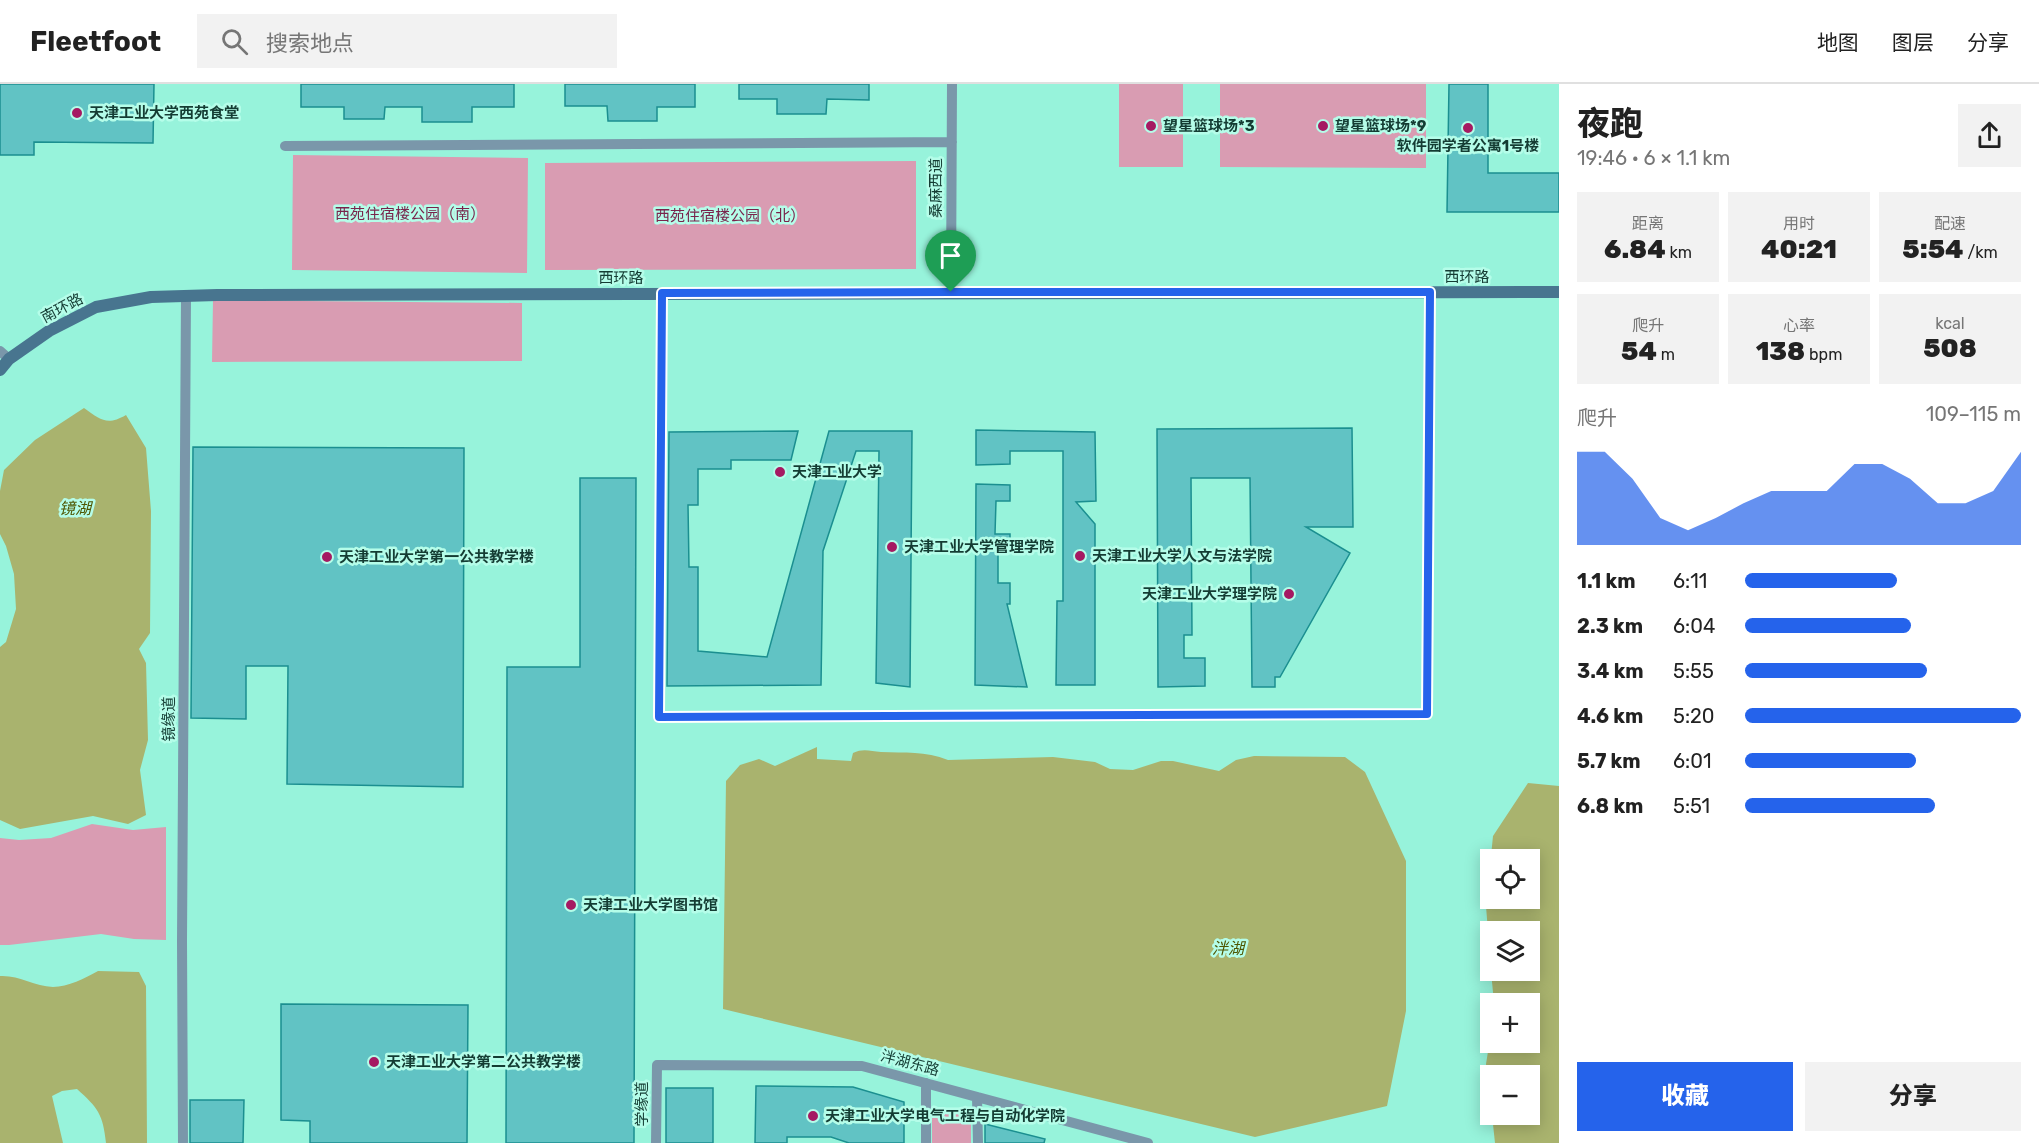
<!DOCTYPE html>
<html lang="zh">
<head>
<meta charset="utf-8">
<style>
  body { margin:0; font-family:Rubik,"Noto Sans SC",sans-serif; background:#f2f2f2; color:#222; height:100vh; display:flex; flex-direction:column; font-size:22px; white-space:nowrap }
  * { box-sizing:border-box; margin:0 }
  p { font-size:20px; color:#767676 }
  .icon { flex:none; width:33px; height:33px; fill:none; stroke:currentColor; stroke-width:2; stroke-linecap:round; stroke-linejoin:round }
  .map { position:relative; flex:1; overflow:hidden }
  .drawer { display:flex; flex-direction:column; background:#fff; width:480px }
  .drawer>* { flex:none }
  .buttons { position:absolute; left:1480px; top:765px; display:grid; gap:12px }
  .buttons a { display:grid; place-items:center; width:60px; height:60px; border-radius:0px; background:#fff; box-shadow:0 3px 15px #0003; font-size:30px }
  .pin { position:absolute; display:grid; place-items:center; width:51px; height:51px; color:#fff; margin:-62px -26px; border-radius:50% 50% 50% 0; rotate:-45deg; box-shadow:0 0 6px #0007 }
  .pin .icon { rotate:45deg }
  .round { display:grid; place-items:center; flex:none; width:63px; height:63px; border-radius:0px; background:#f2f2f2 }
  .overview { display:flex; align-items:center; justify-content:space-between; height:102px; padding:0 18px }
  h1 { font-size:33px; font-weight:800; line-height:45px }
  .metrics { display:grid; grid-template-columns:repeat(3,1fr); gap:9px; height:102px; padding:6px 18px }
  .metrics div { display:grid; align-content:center; border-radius:0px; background:#f2f2f2; text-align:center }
  .metrics b { font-size:26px; font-weight:800 }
  .metrics small { font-size:16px; font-weight:400 }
  .metrics p { font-size:16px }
  .chart { height:168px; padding:12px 18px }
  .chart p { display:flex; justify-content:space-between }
  .chart svg { width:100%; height:108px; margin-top:6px; fill:#2563eb; opacity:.7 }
  .cta { display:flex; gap:12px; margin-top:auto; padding:12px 18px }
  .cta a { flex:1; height:69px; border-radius:0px; background:#2563eb; color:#fff; font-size:24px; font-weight:800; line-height:69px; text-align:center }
  .cta a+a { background:#f2f2f2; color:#222 }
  ul { padding:0 18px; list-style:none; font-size:20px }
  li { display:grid; grid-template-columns:96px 72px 1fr; align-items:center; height:45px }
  li i { height:15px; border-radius:8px; background:#2563eb }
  header { display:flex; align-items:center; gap:36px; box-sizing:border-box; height:84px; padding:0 30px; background:#fff; border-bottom:2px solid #e0e0e0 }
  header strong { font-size:28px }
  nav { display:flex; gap:33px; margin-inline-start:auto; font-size:21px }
  .search { width:420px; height:54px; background:#f2f2f2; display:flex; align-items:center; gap:15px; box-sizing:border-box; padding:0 21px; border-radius:0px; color:#767676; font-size:22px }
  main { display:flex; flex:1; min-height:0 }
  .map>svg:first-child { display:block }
  .green { fill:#d99cb2 }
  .water { fill:#a9b36e; fill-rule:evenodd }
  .building { fill:#61c3c4; stroke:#1b8f90; stroke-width:1.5 }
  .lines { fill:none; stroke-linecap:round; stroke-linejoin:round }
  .street { stroke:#7a97aa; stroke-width:10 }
  .secondary { stroke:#48758f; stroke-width:12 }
  .route-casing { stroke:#fff; stroke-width:12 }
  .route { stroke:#2563eb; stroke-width:8 }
  .poi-dot { fill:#a51a62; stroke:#b5fde9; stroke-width:2 }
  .labels { text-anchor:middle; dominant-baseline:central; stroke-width:5; stroke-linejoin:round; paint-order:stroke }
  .poi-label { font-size:15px; font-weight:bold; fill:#143c33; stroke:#b5fde9; text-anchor:start }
  .street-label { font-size:15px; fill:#143c33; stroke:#b5fde9 }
  .park-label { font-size:15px; fill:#78244b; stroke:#b5fde9 }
  .water-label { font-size:16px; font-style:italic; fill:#4e5500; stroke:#b5fde9 }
</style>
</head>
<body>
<header>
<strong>Fleetfoot</strong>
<div class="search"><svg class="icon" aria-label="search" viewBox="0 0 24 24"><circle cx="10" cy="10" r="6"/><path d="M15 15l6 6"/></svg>搜索地点</div>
<nav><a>地图</a><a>图层</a><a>分享</a></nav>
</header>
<main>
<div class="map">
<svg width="1559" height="1059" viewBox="0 0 1559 1059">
  <rect width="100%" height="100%" fill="#97f3db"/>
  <path class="green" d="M1119 0H1183V83H1119Z
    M1220 0H1426V84L1220 83Z
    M293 71 528 74 527 189 292 186Z
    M916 77V185L545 186V79Z
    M213 216 522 219V277L212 278Z
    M92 740 133 746 166 743V856L134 855 101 850 9 861H0V754L19 756 51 754Z
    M932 1025 971 1026V1059H932Z"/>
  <path class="water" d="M84 324C101 336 107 342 126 331L146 364 151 427 150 549 139 565 146 579 148 656 140 686 146 731 128 740 93 732 20 745 0 736V563L6 558 16 525 14 490 6 462 0 450V407L4 386 35 356Z
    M817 663V675L851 677 853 669C863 664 870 667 881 668 905 669 925 667 948 676L1053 673 1095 678 1110 685 1133 686 1161 677H1173L1219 687 1236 676 1254 672 1345 673 1365 688 1406 777V927L1387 1022 1255 1053 723 925 726 697 740 681 759 675 775 682Z
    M1528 699 1559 702V1059H1495L1492 1031 1530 1030V992H1491V1026L1486 980 1491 949V958H1530V920L1494 919 1491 887 1530 886V848H1491V886L1486 822 1493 752ZM1491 776H1530V814H1491Z
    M98 887 139 888 146 902 147 1059H106C103 1030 98 1024 77 1005L62 1007 52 1012 63 1059H0V892C19 891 34 902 53 903 68 903 85 894 98 887Z"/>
  <path class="building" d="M0 0H154L153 59 34 58V71H0Z
    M301 0H514V23H472V38H422V23H385L384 35H344V23H301Z
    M565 0H695V23H657V37H608L607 22H565Z
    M739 0H869V16L827 15 826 30H777V15H739Z
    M1449 0H1488V89H1559V128H1447Z
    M1352 344 1353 443H1306L1350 469 1280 593H1275V603H1252L1250 394H1191L1192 551H1184V574H1205V602L1158 603 1157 345Z
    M976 346 1095 348 1096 417 1076 418 1095 440V601H1056L1057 517H1063V367H1010V380L976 381Z
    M798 347 791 376H731V385H698V421H688L689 483H698V567L767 573 829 347H912L910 603 876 599 879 367H856L823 467 821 601 667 602 669 348Z
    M193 363 464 364 463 703 287 700 288 582H246V635L191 634Z
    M580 394H636L634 1059H506L507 583H580Z
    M976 400 1010 401V417H996L995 450H1010V469H998V499H1010V520H1007L1027 603 975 601Z
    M281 920 468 921 467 1059H310V1037L281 1036Z
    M756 1002 853 1003 904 1018V1059H849L831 1053H787V1059H755Z
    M666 1004H713V1059H666Z
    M190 1016H244L243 1059H190Z
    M985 1040 1045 1055 1044 1059H985Z"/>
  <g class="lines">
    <path class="street" d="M285 62 952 58
      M951 208 952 0
      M662 209 659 633 1427 630 1430 208
      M0 267 9 275
      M977 1013 978 1059
      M183 1059 182 857 186 212
      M656 1059 657 981 862 982 1148 1059
      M926 1059V999"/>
    <path class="secondary" d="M0 286 9 275 49 247 96 223 151 213 217 211 1559 208"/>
  </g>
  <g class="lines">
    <defs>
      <path id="route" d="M951 208H1430L1427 630 659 633 662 209Z"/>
    </defs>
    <use href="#route" class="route-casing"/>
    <use href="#route" class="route"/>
  </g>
  <g class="poi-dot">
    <circle cx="77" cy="29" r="6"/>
    <circle cx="1151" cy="42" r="6"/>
    <circle cx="1323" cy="42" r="6"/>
    <circle cx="1468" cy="44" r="6"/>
    <circle cx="780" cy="388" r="6"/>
    <circle cx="892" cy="463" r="6"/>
    <circle cx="1080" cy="472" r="6"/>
    <circle cx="327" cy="473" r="6"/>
    <circle cx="1289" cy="510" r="6"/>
    <circle cx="571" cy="821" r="6"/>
    <circle cx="374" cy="978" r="6"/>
    <circle cx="813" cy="1032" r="6"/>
  </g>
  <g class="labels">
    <g class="poi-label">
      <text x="89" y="29">天津工业大学西苑食堂</text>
      <text x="1163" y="42">望星篮球场*3</text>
      <text x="1335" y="42">望星篮球场*9</text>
      <text x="1468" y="62" text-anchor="middle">软件园学者公寓1号楼</text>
      <text x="792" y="388">天津工业大学</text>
      <text x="904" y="463">天津工业大学管理学院</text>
      <text x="1092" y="472">天津工业大学人文与法学院</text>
      <text x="339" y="473">天津工业大学第一公共教学楼</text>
      <text x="1277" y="510" text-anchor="end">天津工业大学理学院</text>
      <text x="583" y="821">天津工业大学图书馆</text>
      <text x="386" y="978">天津工业大学第二公共教学楼</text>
      <text x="825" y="1032">天津工业大学电气工程与自动化学院</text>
    </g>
    <g class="street-label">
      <text transform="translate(936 104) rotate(-90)">桑麻西道</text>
      <text x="1467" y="193">西环路</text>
      <text x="621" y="194">西环路</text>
      <text transform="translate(62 224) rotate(-28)">南环路</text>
      <text transform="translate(169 635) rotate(-90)">镜缘道</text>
      <text transform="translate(910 979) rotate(15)">泮湖东路</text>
      <text transform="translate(642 1020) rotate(-90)">学缘道</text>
    </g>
    <g class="park-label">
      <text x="410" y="130">西苑住宿楼公园（南）</text>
      <text x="730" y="132">西苑住宿楼公园（北）</text>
    </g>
    <g class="water-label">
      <text x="75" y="424">镜湖</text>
      <text x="1228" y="864">泮湖</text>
    </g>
  </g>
</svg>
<div class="buttons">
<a><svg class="icon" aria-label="locate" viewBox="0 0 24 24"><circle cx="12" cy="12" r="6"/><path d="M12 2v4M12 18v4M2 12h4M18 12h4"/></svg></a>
<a><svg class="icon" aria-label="layers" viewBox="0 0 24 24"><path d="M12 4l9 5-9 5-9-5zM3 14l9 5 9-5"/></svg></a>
<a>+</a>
<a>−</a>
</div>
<div class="pin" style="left:951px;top:208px;background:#1e9e55"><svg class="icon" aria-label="arrive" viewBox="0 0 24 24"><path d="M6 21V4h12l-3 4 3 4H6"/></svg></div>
</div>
<section class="drawer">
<div class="overview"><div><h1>夜跑</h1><p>19:46 · 6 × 1.1 km</p></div><a class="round"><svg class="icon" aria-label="share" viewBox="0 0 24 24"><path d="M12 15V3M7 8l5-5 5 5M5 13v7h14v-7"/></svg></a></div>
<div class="metrics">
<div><p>距离</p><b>6.84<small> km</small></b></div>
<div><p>用时</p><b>40:21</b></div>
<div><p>配速</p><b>5:54<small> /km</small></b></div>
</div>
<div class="metrics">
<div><p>爬升</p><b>54<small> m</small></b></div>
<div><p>心率</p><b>138<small> bpm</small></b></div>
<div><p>kcal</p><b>508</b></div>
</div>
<div class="chart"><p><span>爬升</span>109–115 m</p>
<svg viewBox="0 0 160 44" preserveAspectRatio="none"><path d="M0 44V6L10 6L20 17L30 33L40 38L50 33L60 27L70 22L80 22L90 22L100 11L110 11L120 17L130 27L140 27L150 22L160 6V44z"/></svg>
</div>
<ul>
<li><b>1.1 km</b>6:11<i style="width:55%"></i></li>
<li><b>2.3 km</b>6:04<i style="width:60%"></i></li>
<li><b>3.4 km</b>5:55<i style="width:66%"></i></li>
<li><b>4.6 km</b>5:20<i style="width:100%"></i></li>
<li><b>5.7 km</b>6:01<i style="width:62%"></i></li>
<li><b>6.8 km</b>5:51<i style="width:69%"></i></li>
</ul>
<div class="cta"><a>收藏</a><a>分享</a></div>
</section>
</main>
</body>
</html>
